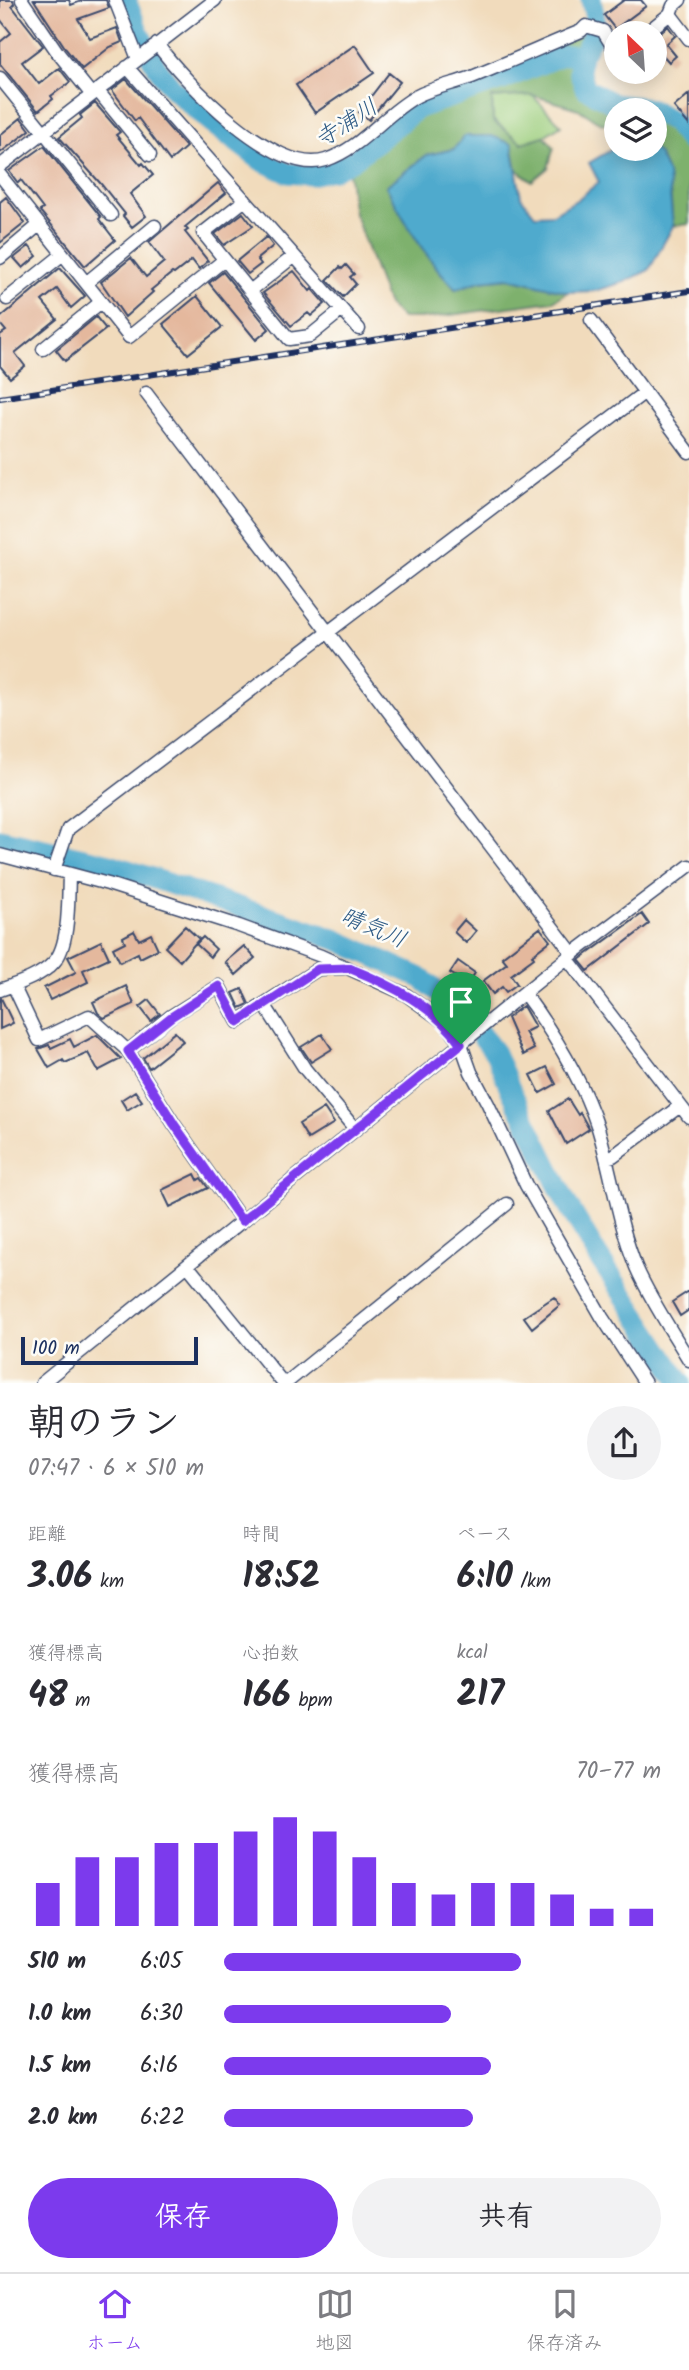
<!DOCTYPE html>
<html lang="ja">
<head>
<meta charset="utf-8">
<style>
  body { margin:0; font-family:Kalam,"Klee One",sans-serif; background:#f2f2f3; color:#2b2b33; height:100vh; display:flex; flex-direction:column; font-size:26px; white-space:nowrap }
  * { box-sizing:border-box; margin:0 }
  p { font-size:23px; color:#7c7c81 }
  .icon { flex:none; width:38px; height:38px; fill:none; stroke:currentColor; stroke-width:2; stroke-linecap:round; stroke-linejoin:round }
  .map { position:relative; height:1383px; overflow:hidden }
  .side { display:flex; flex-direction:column; background:#fff; flex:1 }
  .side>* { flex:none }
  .needle { width:46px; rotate:335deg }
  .fabs { position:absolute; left:604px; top:21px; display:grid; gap:14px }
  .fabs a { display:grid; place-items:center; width:63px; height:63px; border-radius:50%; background:#fff; box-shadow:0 4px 18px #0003; font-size:35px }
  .scale { position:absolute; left:21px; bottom:18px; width:177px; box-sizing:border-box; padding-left:7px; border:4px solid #1b2f5e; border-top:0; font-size:19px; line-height:24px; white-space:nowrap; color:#1b2f5e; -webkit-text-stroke:5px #fdfcf7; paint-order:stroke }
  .pin { position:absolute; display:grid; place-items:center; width:60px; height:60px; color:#fff; margin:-72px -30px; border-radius:50% 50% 50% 0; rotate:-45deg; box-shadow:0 0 7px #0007 }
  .pin .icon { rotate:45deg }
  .round { display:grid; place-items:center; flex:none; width:74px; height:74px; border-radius:37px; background:#f2f2f3 }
  .overview { display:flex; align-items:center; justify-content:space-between; height:119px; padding:0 28px }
  h1 { font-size:38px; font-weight:700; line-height:52px }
  .metrics { display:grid; grid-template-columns:repeat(3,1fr); gap:10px; height:119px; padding:7px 28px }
  .metrics div { display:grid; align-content:center }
  .metrics b { font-size:35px; font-weight:700 }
  .metrics small { font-size:19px; font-weight:400 }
  .metrics p { font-size:19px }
  .chart { height:196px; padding:14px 28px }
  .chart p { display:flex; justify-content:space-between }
  .chart svg { width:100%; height:126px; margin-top:7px; stroke:#7c3aed; stroke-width:6 }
  .button { display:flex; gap:14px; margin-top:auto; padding:14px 28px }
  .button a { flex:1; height:80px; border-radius:42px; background:#7c3aed; color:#fff; font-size:28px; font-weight:700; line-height:80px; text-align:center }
  .button a+a { background:#f2f2f3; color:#2b2b33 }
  ul { padding:0 28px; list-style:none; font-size:23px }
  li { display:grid; grid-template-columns:112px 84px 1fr; align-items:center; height:52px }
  li i { height:18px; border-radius:9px; background:#7c3aed }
  .menu { display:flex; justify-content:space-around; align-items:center; height:98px; border-top:2px solid #e1e1e2; background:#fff; font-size:19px; color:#7c7c81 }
  .menu a { display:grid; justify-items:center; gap:4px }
  .menu .on { color:#7c3aed }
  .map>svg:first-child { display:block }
  .green { fill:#9dce7e; stroke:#5c7e6e; stroke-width:2 }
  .forest { fill:#7eb16d; stroke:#4c7066; stroke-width:2 }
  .water { fill:#4faacd; stroke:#356c96; stroke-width:2 }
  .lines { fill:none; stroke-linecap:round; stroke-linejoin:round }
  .river { stroke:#4faacd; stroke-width:21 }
  .building { fill:#e4b89d }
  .street-casing { stroke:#3b496c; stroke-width:15 }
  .street { stroke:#fff; stroke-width:12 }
  .rail-casing { stroke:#1b2f5e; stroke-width:6 }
  .rail { stroke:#fdfcf7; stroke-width:3.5; stroke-dasharray:10; stroke-linecap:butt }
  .route-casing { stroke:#fff; stroke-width:14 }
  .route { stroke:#7c3aed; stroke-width:9 }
  .labels { text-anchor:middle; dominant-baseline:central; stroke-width:5; stroke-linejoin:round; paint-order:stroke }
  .water-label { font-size:23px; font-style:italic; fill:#2d5a85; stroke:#fdfcf7 }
</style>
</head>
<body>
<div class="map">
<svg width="689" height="1383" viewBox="0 0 689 1383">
  <rect width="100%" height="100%" fill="#fdfcf7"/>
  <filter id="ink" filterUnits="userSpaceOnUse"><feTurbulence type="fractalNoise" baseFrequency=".0143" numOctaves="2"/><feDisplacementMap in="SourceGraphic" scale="14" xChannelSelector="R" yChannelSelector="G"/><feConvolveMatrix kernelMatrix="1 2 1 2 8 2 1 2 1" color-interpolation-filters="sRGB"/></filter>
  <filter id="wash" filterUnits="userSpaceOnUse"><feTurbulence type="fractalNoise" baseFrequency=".00686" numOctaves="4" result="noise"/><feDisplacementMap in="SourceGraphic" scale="28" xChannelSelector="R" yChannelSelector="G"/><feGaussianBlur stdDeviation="1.57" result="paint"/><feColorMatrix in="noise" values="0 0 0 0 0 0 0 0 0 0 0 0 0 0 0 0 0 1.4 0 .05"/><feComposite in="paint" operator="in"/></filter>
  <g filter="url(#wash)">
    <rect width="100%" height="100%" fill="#f1dbbc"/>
    <path class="green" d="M532 95 561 125 544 136 522 143 493 120 492 98Z"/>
    <path class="forest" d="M582 34H593L597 46 587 65 594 85 629 101 657 107 689 128V224L673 226C670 201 673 168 653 149H654V110H616V119L602 124 578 109 532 95 492 98 493 121 522 143 544 136 554 147 548 168 532 181 517 170 512 144 454 149 427 155 386 186 420 245 455 289 480 281 509 278 568 292 553 301 429 318H402L388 305 368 251 353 209 347 157 387 122 417 101 459 89Z"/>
    <path class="water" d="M464 136H492L512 144 521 197 535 215 553 214 578 199 599 182 589 163 616 147V149H653L658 153 668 174 673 226 649 270 624 282 595 291 568 292 509 278 480 281 456 289C426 260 405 222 386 186L427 155 454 149Z"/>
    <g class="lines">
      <path class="river" d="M126 0 139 33 156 66 173 89 210 122 262 161 288 173 310 175 333 170 353 160 418 108 502 80 562 55H582
        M591 0 595 18 591 39 582 55 579 71 585 88 614 104 643 107 652 110
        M654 111 674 122 689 141
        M0 839 110 864 335 939 419 977 462 1010 495 1053 511 1091 566 1202 598 1256 681 1383"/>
    </g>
    <g id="blocks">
      <path class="building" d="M0 0H13L14 4 12 6 43 46 22 62 39 84 59 68 70 82 51 96 53 99 38 111 0 64V42L11 33 0 19Z
        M34 0H69L71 5 84 0H106L109 8 78 19 90 38 117 28 122 42 110 47 82 69 66 49Z
        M624 0H641L646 6 615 29 604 15Z
        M668 26 675 36 666 44 676 56 669 62 660 52 654 58V37Z
        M355 45 374 73 315 113 296 85Z
        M389 73 400 82 369 120 359 112Z
        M126 79 186 147 170 161 138 118 135 121 112 90Z
        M689 94V125L674 107Z
        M95 103 120 132 116 135 141 165 143 163 153 175 130 194 146 216 132 227 123 216 125 214 101 184 59 137 82 118 80 115Z
        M21 118 30 130 0 153V135Z
        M44 146 101 217 99 219 115 240 85 266 40 211 43 209 21 180 18 183 9 171Z
        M218 183 226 193 185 227 188 230 185 232 208 261 199 269 192 260 174 274 172 273 151 290 153 292 125 317 101 282 131 258 146 277 164 262 149 242Z
        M6 197 25 223 0 243V202Z
        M243 213 253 226 224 245 215 234Z
        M266 237 273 246 257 259 261 264 248 274 237 261Z
        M29 246 37 256 23 268 14 258Z
        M346 265 354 274 350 277 356 284 343 297 327 280 340 267 342 269Z
        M60 268 85 296 71 308 57 289 42 301 57 319 15 353 25 366 10 378 0 366V335L6 331 0 324V318Z
        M294 271 310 291 312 289 325 304 311 316 308 313 291 326 263 293Z
        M223 272 269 329 256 340 209 283Z
        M197 296 222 327 188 354 163 324Z
        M96 317 106 329 65 361 56 350Z
        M642 914 649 924 588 971 579 960Z
        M464 920 476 931 466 943 454 932Z
        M185 926 199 939 180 961 165 947Z
        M540 928 550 941 532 955 534 958 511 975 517 984 506 992 502 987 493 994 483 981 507 963 502 957Z
        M134 931 139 940 151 934 158 949 140 958 138 953 120 962 113 948 125 942 123 937Z
        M203 937 216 949 210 957 196 944Z
        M101 941 109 958 83 970 88 982 50 1000 44 988 76 972 68 957Z
        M244 946 255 958 236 975 225 962Z
        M458 961 475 973 468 984 450 973Z
        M126 986 134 1004 104 1018 98 1013 93 1002Z
        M242 989 249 1004 240 1008 233 993Z
        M1 998 13 1023 0 1029V999Z
        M149 1000 160 1014 151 1021 140 1007Z
        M523 1006 535 1027 525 1032 534 1049 523 1055 507 1018Z
        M175 1032 183 1041 149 1068 143 1058Z
        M322 1034 332 1049 311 1062 301 1047Z
        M97 1035 121 1059 98 1071 88 1053 65 1063 63 1060 49 1068 38 1049 49 1045 51 1048 70 1039 74 1047Z
        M547 1067 556 1084 540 1093 531 1075Z
        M135 1091 142 1101 127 1110 121 1100Z
        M568 1099 578 1115 580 1113 589 1129 566 1144 549 1111Z
        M324 1108 334 1123 308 1139 299 1124Z
        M195 1174 198 1180 201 1178 208 1188 170 1207 162 1190Z
        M689 1291V1310L680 1316 672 1302Z
        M554 1297 560 1305 532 1328 524 1317Z"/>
    </g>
  </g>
  <g filter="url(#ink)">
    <use href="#blocks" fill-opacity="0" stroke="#3b496c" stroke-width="2"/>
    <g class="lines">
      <defs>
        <path id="street" d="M22 0 58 53 92 95
          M115 0 138 59
          M670 14 689 39
          M646 33 670 14 673 6 680 0
          M157 44C184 81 275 177 326 160 362 148 384 114 417 96 434 87 454 84 472 77 509 62 545 46 581 31L586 26 603 31 616 52
          M127 67 359 329
          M0 78 111 215
          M97 90 150 155
          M0 166 215 0
          M0 175 129 337 224 260
          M245 200 203 233 250 291 294 256
          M0 258 39 225
          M86 283 155 226
          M250 291 289 339 310 336 342 310
          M7 299 63 254
          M591 320 689 452
          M43 349 101 302
          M146 393 573 954
          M0 855 108 884 239 926 321 956 405 994 447 1024 461 1044 471 1072 488 1104 526 1185 602 1317 645 1383
          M54 870 68 829 645 392
          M567 958 689 1117
          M13 985 39 1040 89 1016 128 1051 174 1124 242 1221
          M0 990C17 984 42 976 54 962 70 945 68 898 69 875
          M524 993C554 1034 582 1079 598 1128 612 1174 618 1222 636 1267 650 1299 671 1330 689 1360
          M264 1004 318 969 344 968
          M128 1051 171 1016 219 986 238 1022 264 1004 305 1069 355 1129
          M606 1158 613 1156 680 1106
          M188 1266 283 1383
          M42 1383 567 958 689 866
          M286 1383 507 1204"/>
      </defs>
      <use href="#street" class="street-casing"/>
      <use href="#street" class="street"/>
      <defs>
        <path id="rail" d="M0 398 689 291"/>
      </defs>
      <use href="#rail" class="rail-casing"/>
      <use href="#rail" class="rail"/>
    </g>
  </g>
  <g class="lines" filter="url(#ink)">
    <defs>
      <path id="route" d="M349 968C392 985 434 1006 461 1044L242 1221 174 1124 128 1051 171 1017 219 986 238 1022 318 969Z"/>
    </defs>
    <use href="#route" class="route-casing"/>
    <use href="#route" class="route"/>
  </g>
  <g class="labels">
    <g class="water-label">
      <text transform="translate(347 124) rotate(-33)">寺浦川</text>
      <text transform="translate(373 929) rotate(23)">晴気川</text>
    </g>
  </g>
</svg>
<div class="fabs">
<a><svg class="needle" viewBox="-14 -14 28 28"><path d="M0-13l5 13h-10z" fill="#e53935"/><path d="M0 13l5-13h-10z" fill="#7c7c81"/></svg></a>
<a><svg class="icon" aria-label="layers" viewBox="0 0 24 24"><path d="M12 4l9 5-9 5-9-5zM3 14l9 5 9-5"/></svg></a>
</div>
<div class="scale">100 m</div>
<div class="pin" style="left:461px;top:1044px;background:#1e9e55"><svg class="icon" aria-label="arrive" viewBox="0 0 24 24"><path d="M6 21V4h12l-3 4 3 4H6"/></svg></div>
</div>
<section class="side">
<div class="overview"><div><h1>朝のラン</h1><p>07:47 · 6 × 510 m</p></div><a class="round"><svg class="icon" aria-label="share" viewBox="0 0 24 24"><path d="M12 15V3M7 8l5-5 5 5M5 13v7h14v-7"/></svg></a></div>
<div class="metrics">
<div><p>距離</p><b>3.06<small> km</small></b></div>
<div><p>時間</p><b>18:52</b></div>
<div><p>ペース</p><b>6:10<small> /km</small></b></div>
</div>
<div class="metrics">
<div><p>獲得標高</p><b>48<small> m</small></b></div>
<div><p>心拍数</p><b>166<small> bpm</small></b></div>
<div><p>kcal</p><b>217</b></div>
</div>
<div class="chart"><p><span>獲得標高</span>70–77 m</p>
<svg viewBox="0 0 160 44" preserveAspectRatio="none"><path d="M5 44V29M15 44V20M25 44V20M35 44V15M45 44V15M55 44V11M65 44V6M75 44V11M85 44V20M95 44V29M105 44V33M115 44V29M125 44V29M135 44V33M145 44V38M155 44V38"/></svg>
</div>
<ul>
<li><b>510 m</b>6:05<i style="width:68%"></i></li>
<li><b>1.0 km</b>6:30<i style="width:52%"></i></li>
<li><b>1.5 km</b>6:16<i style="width:61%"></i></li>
<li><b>2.0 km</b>6:22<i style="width:57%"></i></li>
</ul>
<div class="button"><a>保存</a><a>共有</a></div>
</section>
<nav class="menu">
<a class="on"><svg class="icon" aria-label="home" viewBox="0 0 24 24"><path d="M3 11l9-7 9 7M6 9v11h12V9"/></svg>ホーム</a>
<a><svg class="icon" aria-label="map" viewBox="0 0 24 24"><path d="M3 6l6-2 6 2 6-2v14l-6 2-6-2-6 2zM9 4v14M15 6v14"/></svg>地図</a>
<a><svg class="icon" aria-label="saved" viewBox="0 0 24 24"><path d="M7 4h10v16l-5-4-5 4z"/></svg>保存済み</a>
</nav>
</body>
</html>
